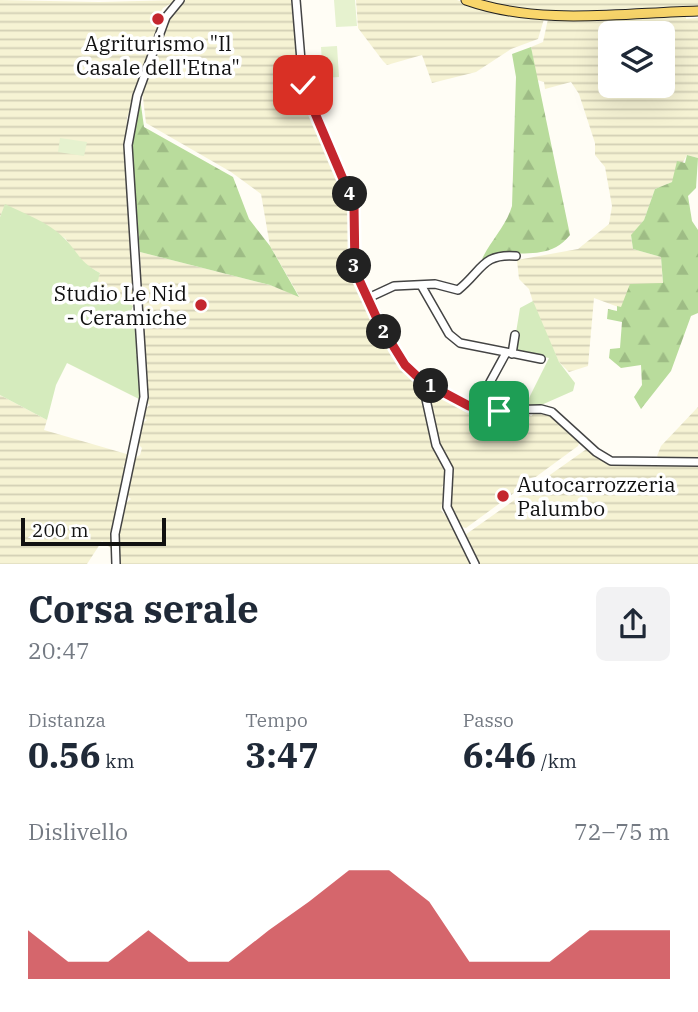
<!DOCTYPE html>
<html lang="it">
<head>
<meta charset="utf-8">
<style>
  body { margin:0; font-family:"IBM Plex Serif",serif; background:#f2f2f3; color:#1f2937; height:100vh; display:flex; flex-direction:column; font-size:26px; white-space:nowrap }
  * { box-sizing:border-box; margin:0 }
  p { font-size:23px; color:#747a83 }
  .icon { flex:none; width:38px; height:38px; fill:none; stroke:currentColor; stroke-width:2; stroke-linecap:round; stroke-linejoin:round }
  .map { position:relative; height:564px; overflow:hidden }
  .drawer { display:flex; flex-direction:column; background:#fff; flex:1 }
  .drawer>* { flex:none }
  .buttons { position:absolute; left:598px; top:21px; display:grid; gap:14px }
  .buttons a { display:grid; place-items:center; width:77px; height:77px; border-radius:10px; background:#fff; box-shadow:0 7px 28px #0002; font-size:35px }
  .scale { position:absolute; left:21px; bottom:18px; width:145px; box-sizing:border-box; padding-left:7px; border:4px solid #111; border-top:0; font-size:19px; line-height:24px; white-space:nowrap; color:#111; -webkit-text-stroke:5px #fff; paint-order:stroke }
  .pin { position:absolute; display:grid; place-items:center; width:60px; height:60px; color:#fff; margin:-30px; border-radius:14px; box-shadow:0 4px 10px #0006 }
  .km { position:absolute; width:35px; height:35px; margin:-18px; border-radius:50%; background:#222; color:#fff; font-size:19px; line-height:35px; text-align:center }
  .round { display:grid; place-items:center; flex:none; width:74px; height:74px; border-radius:10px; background:#f2f2f3 }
  .headline { display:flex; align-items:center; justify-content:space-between; height:119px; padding:0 28px }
  h1 { font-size:38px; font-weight:700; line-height:52px }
  .figures { display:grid; grid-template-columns:repeat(3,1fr); gap:10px; height:119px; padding:7px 28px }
  .figures div { display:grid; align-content:center }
  .figures b { font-size:35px; font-weight:700 }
  .figures small { font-size:19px; font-weight:400 }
  .figures p { font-size:19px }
  .chart { height:196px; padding:14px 28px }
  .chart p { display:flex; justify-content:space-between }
  .chart svg { width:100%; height:126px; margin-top:7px; fill:#c4262e; opacity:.7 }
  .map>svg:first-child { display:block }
  .farmland { fill:url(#farmland-rules); fill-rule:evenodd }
  .grass { fill:#d5ebbd }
  .forest { fill:url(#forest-firs) }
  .pitch { fill:#e6f2cf }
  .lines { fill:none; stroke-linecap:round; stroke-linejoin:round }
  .minor-casing { stroke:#444; stroke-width:10 }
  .major-casing { stroke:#222; stroke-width:11 }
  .minor { stroke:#fff; stroke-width:7 }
  .major { stroke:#f9d66b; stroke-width:9 }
  .route-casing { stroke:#fff; stroke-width:14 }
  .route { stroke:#c4262e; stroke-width:9 }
  .poi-dot { fill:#c4262e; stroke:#fff; stroke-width:2.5 }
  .labels { text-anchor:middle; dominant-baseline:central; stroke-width:7; stroke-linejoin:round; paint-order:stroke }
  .poi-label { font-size:21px; fill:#111; stroke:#fff }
</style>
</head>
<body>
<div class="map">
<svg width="698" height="564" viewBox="0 0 698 564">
  <defs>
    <pattern id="farmland-rules" width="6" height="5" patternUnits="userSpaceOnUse" patternTransform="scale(1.75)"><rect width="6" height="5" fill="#f6f3d4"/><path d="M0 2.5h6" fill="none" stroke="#d2cfb5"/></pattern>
    <pattern id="forest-firs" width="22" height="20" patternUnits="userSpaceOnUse" patternTransform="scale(1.75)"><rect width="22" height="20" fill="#b9dc9c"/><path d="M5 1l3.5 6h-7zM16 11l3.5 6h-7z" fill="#9ebc85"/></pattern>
  </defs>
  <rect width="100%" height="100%" fill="#fffdf5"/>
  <path class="farmland" d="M0 0 99 2 177 0 163 8 158 17 160 25 127 118 125 160 133 240V306L95 288 100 273 82 263 65 238 5 205 0 217Z
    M184 0H291L301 98 306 100 351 204 349 266 378 328 423 390 445 465 446 482 442 487 445 490 441 510 454 526 451 528 455 530 473 564H119V534L124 504 131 499 126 495 135 458 140 455 142 448 137 443 142 423 147 420 143 417 145 409 150 405 147 403 143 333 147 323 142 318 140 252 270 285 299 296 270 246 261 194 231 172 146 123 142 90 168 19Z
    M356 0H457L489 12 544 19 538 39 511 49 476 72 432 83 422 55 387 65 383 61 358 28Z
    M474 0H698V6L543 12H523Z
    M686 16V19L698 18V158L687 155 672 182 655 189 644 220 631 236 633 249 661 257 663 284 621 308 594 298 588 366 569 372 559 362 536 312 529 289 519 279 517 260 578 249 609 224 612 206 605 167 595 155V143L579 94 571 82 545 89 544 82 537 80 531 47 543 42 548 19ZM611 33H663V86H611Z
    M428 388 460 405 526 412 531 416 536 411 547 412 580 441 578 446 466 528 459 526 450 511 448 497 452 474 438 444 431 404 433 400Z
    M0 395 47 420 44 430 130 455 127 465 123 466 126 471 113 550 102 541 87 564H0Z
    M698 407V459L661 461 657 456 661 446Z
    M588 448 600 459 617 465 698 464V564H478L465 535Z"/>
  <path class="grass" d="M5 204C25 214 48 222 64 238 80 254 78 261 100 273L96 288 133 306 131 311 136 315 139 351 136 355 139 357 141 400 67 363 56 385 47 420 0 395V217Z
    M533 301 559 362 575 383 573 391 539 406H525L549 358 513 351 520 308Z"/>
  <path class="forest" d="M531 47 570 235C546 265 512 246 482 259 491 240 506 226 512 206L516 77 512 54Z
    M140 98 144 127 233 177 249 219 270 246 299 297 270 285 140 252 131 149Z
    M687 155 698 158 696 188 688 196 692 221 698 230V313L691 316 671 371 641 409 634 397 642 385 641 365 621 368 609 358 610 349 620 348 622 322 607 319 608 309 617 311V306L621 307 630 284 663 283 661 257 633 249 631 235 644 220 655 189 672 182 677 161 685 163Z"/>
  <path class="pitch" d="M334 0H355L357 26 336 27Z
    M337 46 339 77 323 78 321 47Z
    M60 138 87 142 84 156 58 152Z"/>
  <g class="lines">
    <defs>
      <path id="minor" d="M296 0 303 85 354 205 357 279 405 365 422 381 469 406 490 410 541 409 552 412 596 452 611 461 698 462
        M421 285 449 334 460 343 541 359
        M366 299 394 286 435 284 458 290C482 271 482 253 516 256
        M512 354 515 335
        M422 381 436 445 449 469 447 507 475 564
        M476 408 506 353
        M116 564 115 534 144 397 128 145 137 96 166 17 180 0"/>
      <path id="major" d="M466 0C539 26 622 13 698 11"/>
    </defs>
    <use href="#minor" class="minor-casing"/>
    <use href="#major" class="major-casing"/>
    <use href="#minor" class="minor"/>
    <use href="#major" class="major"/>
  </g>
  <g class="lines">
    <defs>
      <path id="route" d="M303 85 354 205 355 271 379 323 405 365 422 381 469 406 499 411"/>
    </defs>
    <use href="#route" class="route-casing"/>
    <use href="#route" class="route"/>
  </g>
  <g class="poi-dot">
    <circle cx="158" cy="19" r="7"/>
    <circle cx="201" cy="305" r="7"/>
    <circle cx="503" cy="496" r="7"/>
  </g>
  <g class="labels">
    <g class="poi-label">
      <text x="158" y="43">Agriturismo "Il<tspan x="158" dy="24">Casale dell'Etna"</tspan></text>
      <text x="187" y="293" text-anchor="end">Studio Le Nid<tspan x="187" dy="24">- Ceramiche</tspan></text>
      <text x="517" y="484" text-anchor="start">Autocarrozzeria<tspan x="517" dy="24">Palumbo</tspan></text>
    </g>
  </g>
</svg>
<div class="buttons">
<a><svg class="icon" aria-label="layers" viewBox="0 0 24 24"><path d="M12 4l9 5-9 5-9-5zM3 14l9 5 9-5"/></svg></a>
</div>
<div class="scale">200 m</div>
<div class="pin" style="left:499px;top:411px;background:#1e9e55"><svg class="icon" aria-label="arrive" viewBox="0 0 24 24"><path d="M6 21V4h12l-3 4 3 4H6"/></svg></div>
<div class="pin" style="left:303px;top:85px;background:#d93025"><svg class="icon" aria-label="check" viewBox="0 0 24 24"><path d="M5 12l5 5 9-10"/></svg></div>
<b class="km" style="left:431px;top:386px">1</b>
<b class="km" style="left:384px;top:332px">2</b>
<b class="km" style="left:354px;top:266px">3</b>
<b class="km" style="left:350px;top:194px">4</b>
</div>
<section class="drawer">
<div class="headline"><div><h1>Corsa serale</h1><p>20:47</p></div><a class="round"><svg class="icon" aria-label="share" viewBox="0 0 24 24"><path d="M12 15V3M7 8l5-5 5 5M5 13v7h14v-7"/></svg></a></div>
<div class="figures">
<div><p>Distanza</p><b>0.56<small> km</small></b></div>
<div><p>Tempo</p><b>3:47</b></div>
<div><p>Passo</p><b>6:46<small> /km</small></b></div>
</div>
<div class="chart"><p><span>Dislivello</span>72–75 m</p>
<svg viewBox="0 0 160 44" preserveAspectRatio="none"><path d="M0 44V27L10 38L20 38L30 27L40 38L50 38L60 27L70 17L80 6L90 6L100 17L110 38L120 38L130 38L140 27L150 27L160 27V44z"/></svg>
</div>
</section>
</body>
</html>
